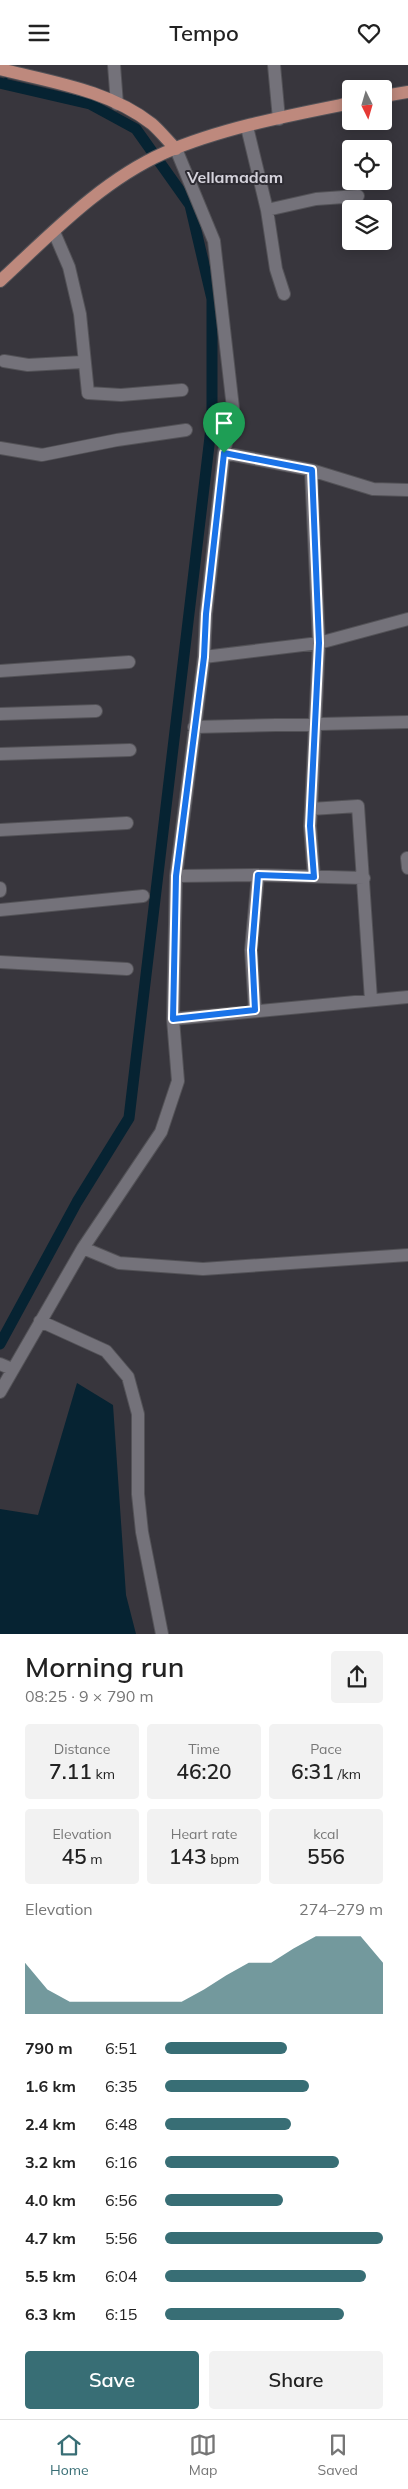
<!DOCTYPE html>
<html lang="en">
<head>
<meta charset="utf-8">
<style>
  body { margin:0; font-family:Mulish,sans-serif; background:#f2f2f2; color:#222; height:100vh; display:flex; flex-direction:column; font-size:19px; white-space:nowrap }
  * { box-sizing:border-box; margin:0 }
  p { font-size:16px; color:#767676 }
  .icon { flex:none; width:28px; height:28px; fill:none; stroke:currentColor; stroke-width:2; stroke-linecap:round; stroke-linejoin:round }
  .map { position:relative; height:1569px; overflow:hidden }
  .sheet { display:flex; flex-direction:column; background:#fff; flex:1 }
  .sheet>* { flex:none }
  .needle { width:32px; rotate:175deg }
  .buttons { position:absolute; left:342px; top:15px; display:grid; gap:10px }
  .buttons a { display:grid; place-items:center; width:50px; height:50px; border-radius:5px; background:#fff; box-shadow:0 2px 12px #0003; font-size:25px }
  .pin { position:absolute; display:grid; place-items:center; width:42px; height:42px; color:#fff; margin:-51px -21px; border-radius:50% 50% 50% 0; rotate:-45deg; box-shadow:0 0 5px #0007 }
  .pin .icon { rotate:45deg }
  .round { display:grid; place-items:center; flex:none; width:52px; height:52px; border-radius:5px; background:#f2f2f2 }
  .head { display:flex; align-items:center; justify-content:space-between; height:85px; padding:0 25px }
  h1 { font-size:28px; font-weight:600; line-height:38px }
  .metrics { display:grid; grid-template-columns:repeat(3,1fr); gap:8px; height:85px; padding:5px 25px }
  .metrics div { display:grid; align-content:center; border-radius:5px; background:#f2f2f2; text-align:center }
  .metrics b { font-size:21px; font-weight:600 }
  .metrics small { font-size:14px; font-weight:400 }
  .metrics p { font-size:14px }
  .chart { height:140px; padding:10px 25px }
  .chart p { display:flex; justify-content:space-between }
  .chart svg { width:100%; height:90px; margin-top:5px; fill:#386e75; opacity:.7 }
  .button { display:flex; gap:10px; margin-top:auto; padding:10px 25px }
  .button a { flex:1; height:58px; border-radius:5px; background:#386e75; color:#fff; font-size:20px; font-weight:600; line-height:58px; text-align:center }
  .button a+a { background:#f2f2f2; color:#222 }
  ul { padding:0 25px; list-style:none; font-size:16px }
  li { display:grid; grid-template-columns:80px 60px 1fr; align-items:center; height:38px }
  li i { height:12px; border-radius:6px; background:#386e75 }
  header { display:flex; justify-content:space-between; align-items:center; height:65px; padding:0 25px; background:#fff; font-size:22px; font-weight:600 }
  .tab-bar { display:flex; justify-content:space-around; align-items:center; height:70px; border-top:1px solid #e0e0e0; background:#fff; font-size:14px; color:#767676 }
  .tab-bar a { display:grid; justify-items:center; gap:2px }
  .tab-bar .selected { color:#386e75 }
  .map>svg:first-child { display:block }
  .water { fill:#062332 }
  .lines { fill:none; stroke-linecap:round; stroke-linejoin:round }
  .stream { stroke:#062332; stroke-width:3 }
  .canal { stroke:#062332; stroke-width:11 }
  .minor-casing { stroke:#535257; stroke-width:14 }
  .major-casing { stroke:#535257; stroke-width:14 }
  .minor { stroke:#74727a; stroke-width:12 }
  .major { stroke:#be897d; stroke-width:12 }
  .route-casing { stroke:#fff; stroke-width:10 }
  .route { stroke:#1a73e8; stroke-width:6 }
  .labels { text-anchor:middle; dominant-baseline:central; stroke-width:4; stroke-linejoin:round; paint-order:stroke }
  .quarter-label { font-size:16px; font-weight:bold; fill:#d5d3dc; stroke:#2e2c33 }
</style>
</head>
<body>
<header><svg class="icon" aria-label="menu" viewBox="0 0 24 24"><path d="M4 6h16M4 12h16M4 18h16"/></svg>Tempo<svg class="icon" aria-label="heart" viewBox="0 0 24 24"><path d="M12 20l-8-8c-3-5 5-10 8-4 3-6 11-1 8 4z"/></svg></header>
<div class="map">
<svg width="408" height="1569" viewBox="0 0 408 1569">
  <rect width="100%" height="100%" fill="#38363d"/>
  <path class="water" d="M77 1318 113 1340 126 1530 136 1569H0V1444L38 1450Z"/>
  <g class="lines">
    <path class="stream" d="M4 19 6 13"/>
    <path class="canal" d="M0 18 90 39 136 64 190 140 212 234V355L129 1053 77 1137 0 1279"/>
    <defs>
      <path id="minor" d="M114 0 117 39
        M274 0 279 54
        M247 62 267 145 276 204 284 229
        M267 145 316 134 358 131
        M54 167 69 202 80 249 88 328 121 330 182 325
        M4 296 28 300 83 297
        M0 383 42 390 117 375 186 365
        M224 388 311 405 319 578 311 744 358 741 371 935
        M311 405 373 424 408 425
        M204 592 319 578 408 554
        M0 606 129 597
        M0 649 96 646
        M194 662 408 657
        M0 689 130 685
        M311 744 310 761 314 812
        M0 765 127 758
        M407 793 408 803
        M176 811 258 810 364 813
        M0 823V826
        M0 845 143 831
        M0 897 127 904
        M255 945 251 885 258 810
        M173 954 408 932
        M83 1183 119 1198 203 1204 408 1190
        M40 1256 106 1286 128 1312 138 1349V1429L142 1467 162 1569
        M0 1299 12 1304
        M0 1327 83 1183 161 1067 178 1016 173 954 176 811 204 592 206 549 224 388 233 343 214 176 176 84"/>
      <path id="major" d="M0 4C51 17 109 25 152 59 160 66 168 76 176 84
        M384 31 408 27
        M0 216C50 170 101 116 164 88 221 63 291 50 351 38"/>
    </defs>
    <use href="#minor" class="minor-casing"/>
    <use href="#major" class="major-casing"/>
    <use href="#minor" class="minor"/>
    <use href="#major" class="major"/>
  </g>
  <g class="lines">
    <defs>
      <path id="route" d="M224 388 312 405 319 578 310 761 314 812 258 810 252 885 255 945 173 954 176 811 204 592 206 549Z"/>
    </defs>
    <use href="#route" class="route-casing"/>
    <use href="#route" class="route"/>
  </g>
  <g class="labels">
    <g class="quarter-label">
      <text x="235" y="112">Vellamadam</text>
    </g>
  </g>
</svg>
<div class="buttons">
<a><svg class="needle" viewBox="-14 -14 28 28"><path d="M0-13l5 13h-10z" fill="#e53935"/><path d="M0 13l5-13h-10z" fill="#767676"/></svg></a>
<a><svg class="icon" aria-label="locate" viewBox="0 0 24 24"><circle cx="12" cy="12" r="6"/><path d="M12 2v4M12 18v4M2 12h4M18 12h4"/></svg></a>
<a><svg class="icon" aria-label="layers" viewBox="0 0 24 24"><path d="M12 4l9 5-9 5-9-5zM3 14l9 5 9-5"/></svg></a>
</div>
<div class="pin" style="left:224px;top:388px;background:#1e9e55"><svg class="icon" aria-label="arrive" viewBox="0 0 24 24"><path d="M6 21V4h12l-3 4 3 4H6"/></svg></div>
</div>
<section class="sheet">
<div class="head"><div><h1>Morning run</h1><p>08:25 · 9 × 790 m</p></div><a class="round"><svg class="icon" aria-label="share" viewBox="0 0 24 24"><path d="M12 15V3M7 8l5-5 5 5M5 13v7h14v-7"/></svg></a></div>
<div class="metrics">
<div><p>Distance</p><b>7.11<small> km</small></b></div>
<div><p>Time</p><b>46:20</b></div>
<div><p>Pace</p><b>6:31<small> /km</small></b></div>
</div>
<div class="metrics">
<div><p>Elevation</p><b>45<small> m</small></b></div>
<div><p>Heart rate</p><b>143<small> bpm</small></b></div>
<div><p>kcal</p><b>556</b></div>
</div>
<div class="chart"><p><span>Elevation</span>274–279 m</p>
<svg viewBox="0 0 160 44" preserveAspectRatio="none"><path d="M0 44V19L10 32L20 38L30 38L40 38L50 38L60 38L70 38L80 32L90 25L100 19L110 19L120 12L130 6L140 6L150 6L160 19V44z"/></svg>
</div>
<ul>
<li><b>790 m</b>6:51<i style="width:56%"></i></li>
<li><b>1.6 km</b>6:35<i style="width:66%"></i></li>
<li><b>2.4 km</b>6:48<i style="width:58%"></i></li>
<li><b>3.2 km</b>6:16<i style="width:80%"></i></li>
<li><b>4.0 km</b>6:56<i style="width:54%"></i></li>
<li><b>4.7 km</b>5:56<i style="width:100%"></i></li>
<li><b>5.5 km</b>6:04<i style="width:92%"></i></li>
<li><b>6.3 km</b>6:15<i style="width:82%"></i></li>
</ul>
<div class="button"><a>Save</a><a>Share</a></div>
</section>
<nav class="tab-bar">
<a class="selected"><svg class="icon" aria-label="home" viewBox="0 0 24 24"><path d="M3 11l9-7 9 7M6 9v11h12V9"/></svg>Home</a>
<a><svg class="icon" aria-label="map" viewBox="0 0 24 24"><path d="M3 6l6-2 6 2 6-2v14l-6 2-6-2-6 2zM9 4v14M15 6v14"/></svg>Map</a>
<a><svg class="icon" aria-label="saved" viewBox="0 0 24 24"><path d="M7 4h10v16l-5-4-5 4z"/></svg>Saved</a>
</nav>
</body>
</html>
